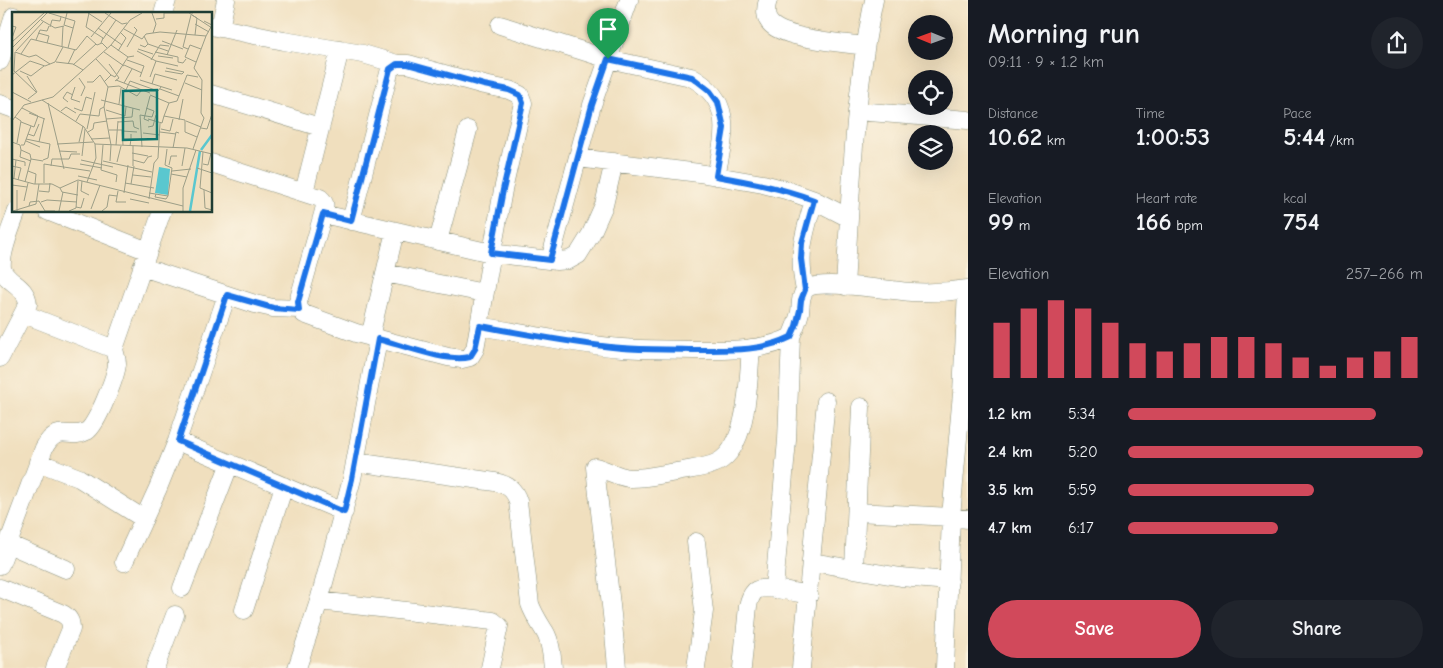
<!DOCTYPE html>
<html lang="en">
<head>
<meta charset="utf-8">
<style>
  body { margin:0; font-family:"Comic Neue",sans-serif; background:#20242c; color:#f1f3f6; height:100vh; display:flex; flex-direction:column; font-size:19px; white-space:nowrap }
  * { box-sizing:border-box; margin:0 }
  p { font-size:16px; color:#9ea1a6 }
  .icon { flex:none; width:28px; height:28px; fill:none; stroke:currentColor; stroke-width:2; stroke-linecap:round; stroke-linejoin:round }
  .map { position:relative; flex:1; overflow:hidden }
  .sheet { display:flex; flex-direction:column; background:#171b24; width:475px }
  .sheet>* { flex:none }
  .needle { width:32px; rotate:271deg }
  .fabs { position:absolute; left:908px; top:15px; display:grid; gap:10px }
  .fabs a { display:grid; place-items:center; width:45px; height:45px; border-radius:50%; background:#171b24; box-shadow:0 5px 20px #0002; font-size:25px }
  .pin { position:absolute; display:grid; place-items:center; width:42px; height:42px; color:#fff; margin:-51px -21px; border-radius:50% 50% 50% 0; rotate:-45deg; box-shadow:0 0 5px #0007 }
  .pin .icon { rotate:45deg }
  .round { display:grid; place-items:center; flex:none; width:52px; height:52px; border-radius:26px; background:#20242c }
  .summary { display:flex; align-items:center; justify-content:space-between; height:85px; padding:0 20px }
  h1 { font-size:28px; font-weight:700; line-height:38px }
  .stats { display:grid; grid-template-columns:repeat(3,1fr); gap:8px; height:85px; padding:5px 20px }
  .stats div { display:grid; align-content:center }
  .stats b { font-size:25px; font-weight:700 }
  .stats small { font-size:14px; font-weight:400 }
  .stats p { font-size:14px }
  .chart { height:140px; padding:10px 20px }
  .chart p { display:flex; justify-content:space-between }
  .chart svg { width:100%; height:90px; margin-top:5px; stroke:#d1495b; stroke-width:6 }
  .primary-button { display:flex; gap:10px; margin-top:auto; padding:10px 20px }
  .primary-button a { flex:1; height:58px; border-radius:30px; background:#d1495b; color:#fff; font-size:20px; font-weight:700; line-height:58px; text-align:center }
  .primary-button a+a { background:#20242c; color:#f1f3f6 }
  ul { padding:0 20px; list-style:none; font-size:16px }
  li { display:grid; grid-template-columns:80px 60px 1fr; align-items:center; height:38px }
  li i { height:12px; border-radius:6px; background:#d1495b }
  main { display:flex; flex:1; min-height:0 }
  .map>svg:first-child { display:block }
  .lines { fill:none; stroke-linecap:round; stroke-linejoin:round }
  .minor-casing { stroke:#888e79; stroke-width:19 }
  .minor { stroke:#fff; stroke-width:18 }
  .route-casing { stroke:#fff; stroke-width:10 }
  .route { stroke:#1a73e8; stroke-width:6 }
  .inset-river { fill:none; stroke:#5ac7cf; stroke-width:2.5 }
  .inset-road { fill:none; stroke:#9c9e87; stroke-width:1 }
  .view { fill:#0f766e; fill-opacity:0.15; stroke:#0f766e; stroke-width:2.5 }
  .inset-edge { fill:none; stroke:#1f3d34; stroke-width:2.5 }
</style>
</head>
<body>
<main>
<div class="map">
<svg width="968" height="668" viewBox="0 0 968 668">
  <rect width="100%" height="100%" fill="#fcf5e5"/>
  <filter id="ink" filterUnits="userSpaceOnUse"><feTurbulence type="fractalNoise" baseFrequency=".02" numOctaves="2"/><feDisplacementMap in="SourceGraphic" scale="10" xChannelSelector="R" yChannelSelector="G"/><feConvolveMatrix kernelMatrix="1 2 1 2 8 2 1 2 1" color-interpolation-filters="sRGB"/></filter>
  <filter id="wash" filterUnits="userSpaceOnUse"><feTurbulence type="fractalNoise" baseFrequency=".0096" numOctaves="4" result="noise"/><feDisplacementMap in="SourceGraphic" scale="20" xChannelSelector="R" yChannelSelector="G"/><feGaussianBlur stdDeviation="1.12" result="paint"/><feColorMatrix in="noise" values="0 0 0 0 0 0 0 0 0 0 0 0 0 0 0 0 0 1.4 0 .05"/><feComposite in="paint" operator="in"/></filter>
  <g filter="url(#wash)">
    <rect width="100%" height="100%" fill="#f0dfbe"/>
  </g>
  <g filter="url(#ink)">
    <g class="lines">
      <defs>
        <path id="minor" d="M768 0C765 9 765 19 772 25 788 39 843 43 865 46
          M163 14 167 0
          M500 25 608 59 691 77C735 101 724 136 716 176
          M211 26 284 41 363 54 397 64
          M220 28 226 0
          M0 61 14 16
          M211 94 320 127
          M0 104 14 109
          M857 111 968 120
          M578 158 699 173 763 184 786 190 814 200 849 218
          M211 163 320 198C326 203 325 207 323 214L298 302 299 309 304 314 356 333 448 357 462 359 470 357 475 349 479 326
          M304 192 340 50
          M47 211 148 251
          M323 214 491 253 557 261 569 260 578 255 591 234 604 205 614 162
          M351 221 390 69 397 64H408L484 85 509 90 520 95 523 103 503 190 479 326C527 334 574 344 622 348 646 350 670 349 694 350 727 350 762 352 791 337 794 329 798 321 800 312 801 305 800 296 805 290 815 278 893 291 911 292 930 293 949 292 968 289
          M438 241 468 130
          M550 260 592 105 629 0
          M142 267 255 304 273 308 299 309
          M385 273 484 293
          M845 286C851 190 854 94 874 0
          M805 290C797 253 804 235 814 200
          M370 337 395 231
          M114 349 162 211
          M0 358 28 304C26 284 5 283 2 268 0 252 12 226 17 211
          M177 441 344 512
          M38 462 79 478 144 519
          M355 462 495 482C508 485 514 489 518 501L530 604C534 615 539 622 545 632 551 642 552 657 553 668
          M857 512 951 517 962 393 967 290
          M696 542 704 611 696 668
          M8 544 66 569
          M124 562 158 488 177 441 227 295
          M812 562 901 577 949 581
          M0 565 44 448C58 422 69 441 87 431 97 425 116 376 117 364 117 359 115 354 114 349L24 314
          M854 569 861 407
          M0 588 63 614C69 618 71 621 71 629L55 668
          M182 588 230 463
          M774 589 787 440 791 337
          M319 601 493 621 499 626 490 668
          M244 610 284 486
          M155 668 175 615
          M297 668 319 601 352 479 378 339
          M617 668C612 601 602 534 595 467 606 470 617 476 628 478 643 479 662 474 677 472 690 469 707 468 718 462 749 445 748 379 751 348
          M742 668 748 606C749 601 751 595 755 591 764 584 797 593 809 595
          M801 668 826 401
          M945 668 951 517 968 519"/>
      </defs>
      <use href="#minor" class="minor-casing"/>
      <use href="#minor" class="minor"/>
    </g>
  </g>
  <g class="lines" filter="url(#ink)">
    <defs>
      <path id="route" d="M608 59 692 77 710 91 718 102 724 128 716 176C750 182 781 188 814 200L802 243 801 259 805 290 801 300 800 310 796 326 791 337C761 352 727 350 694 350 670 349 646 350 622 348 574 344 527 334 480 326L475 349 470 357C447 363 402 345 378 339L352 479 344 512 178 441 227 295 273 308 299 310 298 302 323 214 351 221 390 69 397 64H408L484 85 509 90 520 95 523 103 503 190 491 253 550 260 592 105Z"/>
    </defs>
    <use href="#route" class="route-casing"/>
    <use href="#route" class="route"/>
  </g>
  <g transform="translate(12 12)">
    <rect width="200" height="200" fill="#f0dfbe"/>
    <path d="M147 155 158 157 156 183 143 181Z" fill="#5ac7cf"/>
    <path class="inset-river" d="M189 138 200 123M178 199 188 139"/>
    <path class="inset-road" d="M37 1 63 9 56 36M55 1 52 13 61 16M76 1 90 10M77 1 74 15 91 26 89 31M93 1 110 12 115 11M140 1 144 12 141 21M177 1 200 16M180 3 185 6 183 23M144 7 152 6V1H181M29 8 43 16 52 14M183 12 197 20M0 14 4 15 0 26M38 15 40 8 48 9 49 5M86 16 110 33M112 17 130 27 134 22 148 20 194 24 200 13 192 9M26 21 37 24 35 31M79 25 99 1M91 27 104 8M24 28 28 18 35 19 37 14M150 29 171 37M0 30 32 1M136 32 156 39M99 33 116 45M128 33 133 35 136 32 132 24M50 34 51 14M115 35 125 18 122 15M0 36 35 1M126 37 141 42M176 37 171 35 179 3M4 39 31 10M106 39 114 26 109 21M125 39 144 49 138 65M92 40 112 54M143 40 166 45V50L171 51 174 47M9 42 19 27 64 38 75 24 85 33 90 31 95 36M155 43 165 18M146 44 161 46M84 47 99 63 92 70M115 48 132 54 128 65M139 48 148 33 157 34M144 49 166 54M44 50 61 52 71 58M184 50 173 45 178 33 189 37M56 52 63 37M97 52 107 66 103 69M61 53 84 32M112 53 130 61M154 56 172 60 170 62M8 59 19 64 32 54M153 59 170 62M0 63 18 49 33 54 43 50 51 35M99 63 103 65 116 45 122 44M15 64 25 80 16 87M67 66 73 75 69 84M104 68 138 81M128 68 160 78M75 70H81L88 63 96 75 92 95 99 133M112 71 120 57M173 71 190 78M140 72 143 62 165 68M63 75 59 87 68 90M96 75 107 74 125 84 129 79M148 77 167 84M114 78 118 69 146 79 149 75M0 80 19 90M24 80 2 59 3 40 17 45 24 43 38 52M138 83 157 91M30 88 72 115 83 132 175 136 200 142M89 88 128 98M56 90 51 86 55 80 61 83M36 91 52 157M107 92 109 76M62 96 70 99 74 85 80 87M94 98 113 104 114 95M49 99 54 95 64 101M17 101 33 107M3 105 9 109 5 131M94 107 120 105 121 96M136 107 150 111 152 104M167 108 171 87M0 109 12 93 41 85 99 33 118 8 130 1M64 109 68 102 87 104 88 97 92 95M137 109 132 107 138 84M174 109 189 115M9 110 22 115 26 104 10 96M106 110 121 109 122 115 127 117M136 115 141 114 144 103M189 116 195 117 200 102M75 117 83 80M149 117 158 119 161 107M97 118H110L111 133M110 119 125 120M76 120 81 117 82 111 95 109M148 120 164 122M131 121 148 123M16 122 22 124 27 112M119 122V127H131M185 125 173 120V108L152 104 157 91 165 89 175 63 186 65M14 127 38 132 36 146 31 148M79 127 98 126M111 127H119L118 134M14 129 28 135M0 130 8 133 9 138 18 142 19 147 31 149M27 130 32 107M67 130 71 114M45 132 81 130M9 133H12L19 114M91 133 89 158 105 163 104 170M104 133 106 109M130 135 128 103 140 105 142 99 134 96M161 136 164 120 167 121M181 137 192 106 189 101 190 68 182 56 194 24M9 138 8 145 19 149M47 139 65 140M191 140 188 176 200 181M120 141 136 144M70 144 73 117M0 147 13 150V154M51 147H57L59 142H68M69 148 101 155M121 148 132 151 136 145 140 144M91 149 140 160M98 149 99 133M105 150 109 134M68 152 90 156M191 152 196 153 199 141M157 153 159 144H165M0 154 9 156 6 168M39 154 40 147H51M121 154V134M170 154 173 136M185 156 200 161M16 159 24 162 23 172M160 159 179 157M159 162 175 165M121 163 139 165M66 164 85 168M0 166 22 172H40L48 176 66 168 171 194M2 166 4 148M70 169 69 179 77 183M13 170 19 147M75 170 84 146 83 132M32 171V152L78 159M113 171 142 176M119 172 122 154M0 173 15 175M48 176 50 180 66 183M192 178 193 196 200 198M27 179 37 180 38 171M106 179 104 190H114M112 181 116 153M137 181 156 184 160 156 153 153 155 137M144 182 143 185 154 187 156 184M118 187 137 191M137 187 142 151 146 146 148 111M12 189 16 171M29 190 35 188 65 190M17 194 18 190 27 189 33 199H43M64 195 69 196 72 186M79 197 88 173M1 199 24 192 27 172M5 199V178M47 199 51 180M57 199 64 196 66 169M90 199 95 195 97 183 105 184M171 199V176L184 138"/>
    <path class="view" d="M145 78V127L111 128V79Z"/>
    <rect width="200" height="200" class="inset-edge"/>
  </g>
</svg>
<div class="fabs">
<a><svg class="needle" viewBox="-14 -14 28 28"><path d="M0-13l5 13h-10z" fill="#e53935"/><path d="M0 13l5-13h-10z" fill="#9ea1a6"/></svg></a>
<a><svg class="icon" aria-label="locate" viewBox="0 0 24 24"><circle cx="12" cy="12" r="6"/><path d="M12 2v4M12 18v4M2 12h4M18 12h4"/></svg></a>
<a><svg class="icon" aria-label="layers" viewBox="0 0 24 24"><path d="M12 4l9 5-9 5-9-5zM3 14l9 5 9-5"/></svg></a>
</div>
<div class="pin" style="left:608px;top:59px;background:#1e9e55"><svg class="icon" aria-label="arrive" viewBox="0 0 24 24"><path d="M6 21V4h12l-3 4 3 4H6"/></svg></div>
</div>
<section class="sheet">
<div class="summary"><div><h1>Morning run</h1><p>09:11 · 9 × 1.2 km</p></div><a class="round"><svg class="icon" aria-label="share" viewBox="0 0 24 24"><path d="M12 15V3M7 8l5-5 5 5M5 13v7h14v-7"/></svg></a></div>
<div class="stats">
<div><p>Distance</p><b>10.62<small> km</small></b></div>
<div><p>Time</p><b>1:00:53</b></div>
<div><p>Pace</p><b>5:44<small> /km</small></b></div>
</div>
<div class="stats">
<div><p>Elevation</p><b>99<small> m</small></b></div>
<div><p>Heart rate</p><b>166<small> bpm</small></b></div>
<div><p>kcal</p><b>754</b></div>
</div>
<div class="chart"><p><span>Elevation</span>257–266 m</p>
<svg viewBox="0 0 160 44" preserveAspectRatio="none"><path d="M5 44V17M15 44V10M25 44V6M35 44V10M45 44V17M55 44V27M65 44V31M75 44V27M85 44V24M95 44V24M105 44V27M115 44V34M125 44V38M135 44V34M145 44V31M155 44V24"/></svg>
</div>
<ul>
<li><b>1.2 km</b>5:34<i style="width:84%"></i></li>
<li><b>2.4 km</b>5:20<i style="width:100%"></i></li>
<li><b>3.5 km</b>5:59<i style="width:63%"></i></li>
<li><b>4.7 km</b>6:17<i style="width:51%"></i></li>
</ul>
<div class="primary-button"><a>Save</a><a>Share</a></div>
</section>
</main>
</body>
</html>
